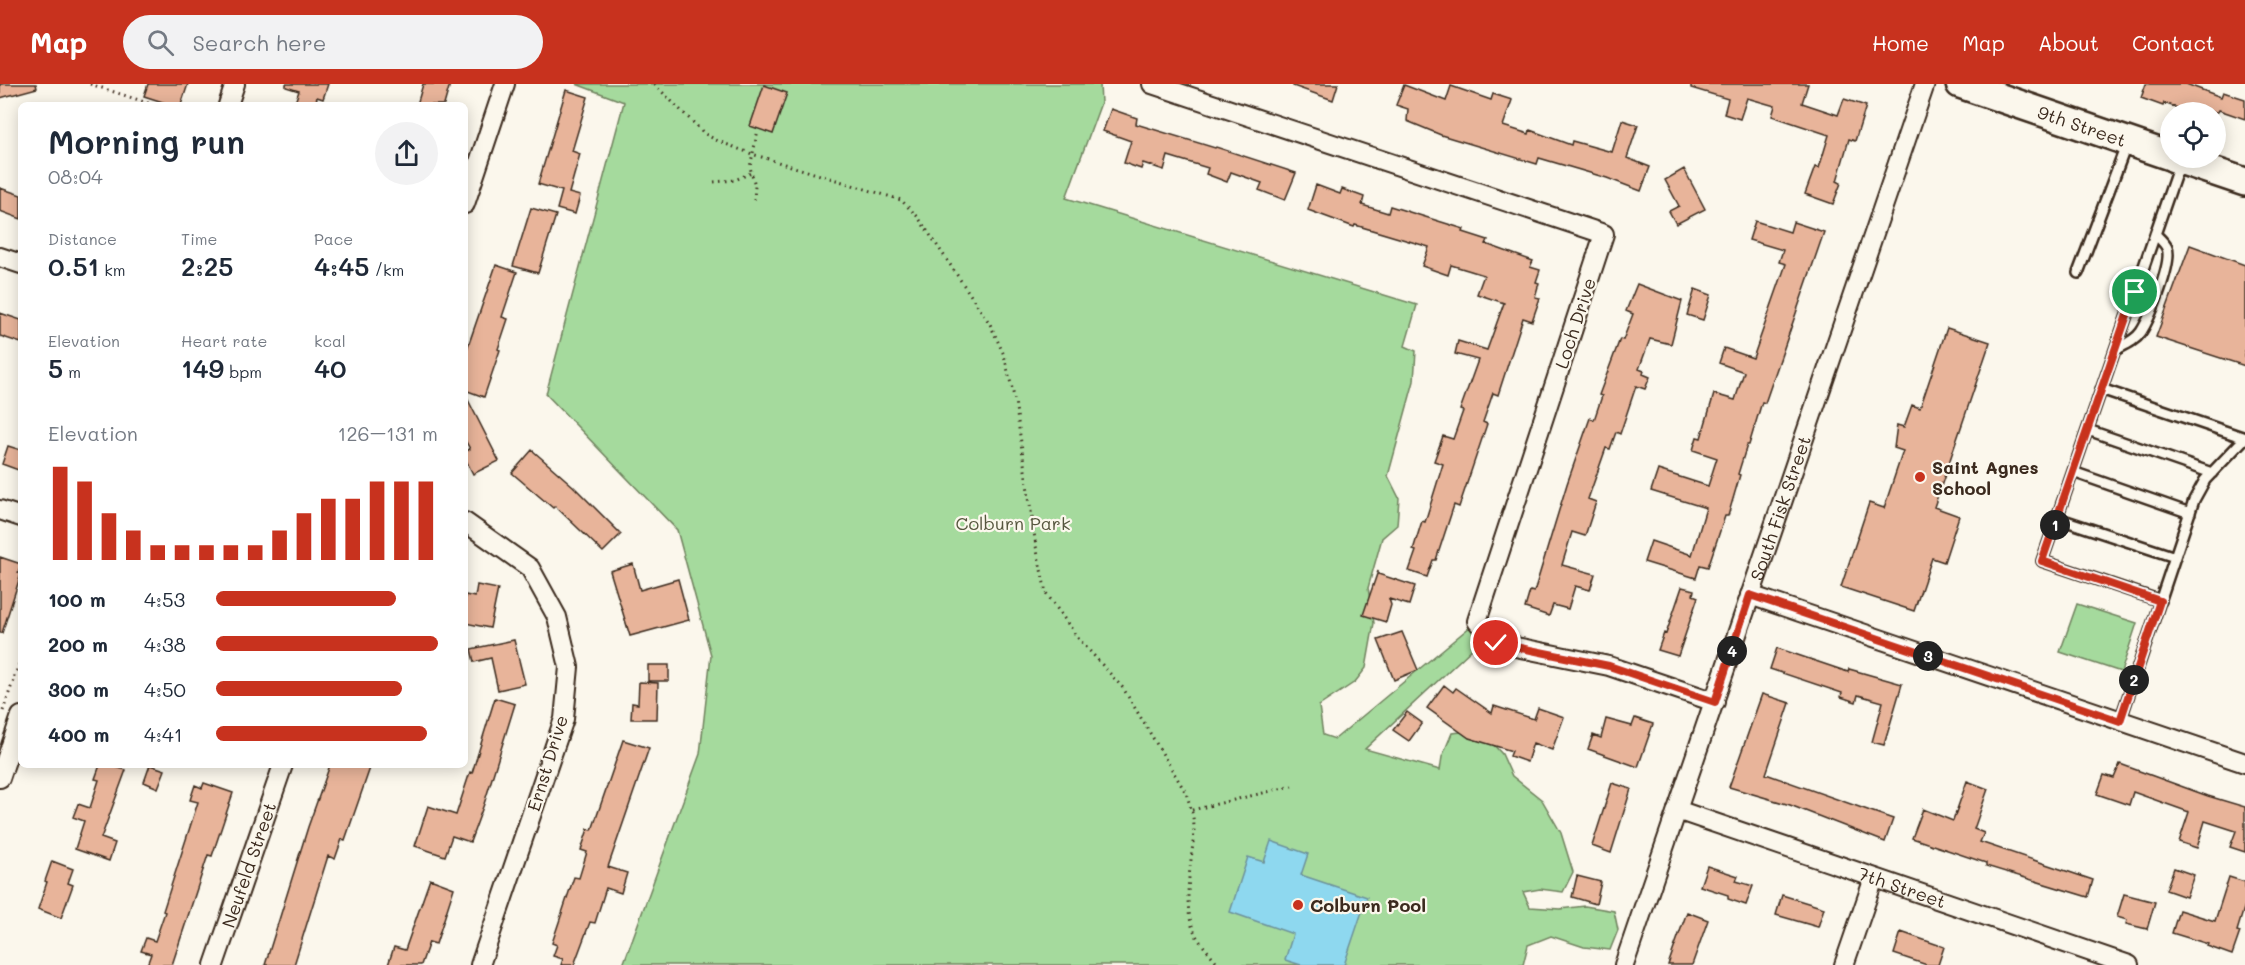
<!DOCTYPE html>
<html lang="en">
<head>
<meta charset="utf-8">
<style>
  body { margin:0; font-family:Mali,sans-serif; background:#f2f2f3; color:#1f2937; height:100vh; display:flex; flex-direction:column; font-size:22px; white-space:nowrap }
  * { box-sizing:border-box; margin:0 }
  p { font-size:20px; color:#747a83 }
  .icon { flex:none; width:33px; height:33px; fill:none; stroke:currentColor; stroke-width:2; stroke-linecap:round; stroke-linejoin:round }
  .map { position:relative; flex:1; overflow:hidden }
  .details { position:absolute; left:18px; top:18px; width:450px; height:666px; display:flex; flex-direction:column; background:#fff; border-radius:9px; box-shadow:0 3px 15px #0003 }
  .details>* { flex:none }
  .tools { position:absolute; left:2160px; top:18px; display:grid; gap:12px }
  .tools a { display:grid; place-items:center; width:66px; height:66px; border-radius:50%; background:#fff; box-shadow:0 3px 15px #0003; font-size:30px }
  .pin { position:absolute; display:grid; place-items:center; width:51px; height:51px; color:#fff; margin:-26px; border:3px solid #fff; border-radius:50%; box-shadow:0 2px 6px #0007 }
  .km { position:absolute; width:30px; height:30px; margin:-15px; border-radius:50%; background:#222; color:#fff; font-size:16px; line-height:30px; text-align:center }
  .round { display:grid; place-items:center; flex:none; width:63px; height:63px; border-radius:32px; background:#f2f2f3 }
  .headline { display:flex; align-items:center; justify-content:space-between; height:102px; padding:0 30px }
  h1 { font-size:33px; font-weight:600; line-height:45px }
  .stats { display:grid; grid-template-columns:repeat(3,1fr); gap:9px; height:102px; padding:6px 30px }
  .stats div { display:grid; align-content:center }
  .stats b { font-size:26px; font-weight:600 }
  .stats small { font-size:16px; font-weight:400 }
  .stats p { font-size:16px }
  .chart { height:168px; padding:12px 30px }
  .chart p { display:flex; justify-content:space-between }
  .chart svg { width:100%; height:108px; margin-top:6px; stroke:#c8321e; stroke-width:6 }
  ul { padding:0 30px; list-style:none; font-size:20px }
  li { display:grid; grid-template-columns:96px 72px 1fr; align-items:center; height:45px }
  li i { height:15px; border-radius:8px; background:#c8321e }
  header { display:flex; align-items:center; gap:36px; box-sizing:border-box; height:84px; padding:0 30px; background:#c8321e; color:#fff }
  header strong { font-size:28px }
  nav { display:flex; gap:33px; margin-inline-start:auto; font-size:21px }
  .search { width:420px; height:54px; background:#f2f2f3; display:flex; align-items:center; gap:15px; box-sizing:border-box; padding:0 21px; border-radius:33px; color:#747a83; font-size:22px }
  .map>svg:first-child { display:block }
  .green { fill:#a5da9d; stroke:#70825e; stroke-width:1.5 }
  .water { fill:#8ed8ef; stroke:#6d929b; stroke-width:1.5 }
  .building { fill:#e8b49a; stroke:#3b2a1e; stroke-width:1.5 }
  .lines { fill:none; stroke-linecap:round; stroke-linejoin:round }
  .lane-casing { stroke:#3b2a1e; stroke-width:14 }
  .street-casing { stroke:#3b2a1e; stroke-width:22 }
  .secondary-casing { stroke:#3b2a1e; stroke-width:32 }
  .path { stroke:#3b2a1e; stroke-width:3; stroke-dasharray:1.5 4.5; stroke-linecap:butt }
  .lane { stroke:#fbf7ec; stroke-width:9 }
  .street { stroke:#fbf7ec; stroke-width:18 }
  .secondary { stroke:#fbf7ec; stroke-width:27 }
  .route-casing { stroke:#fff; stroke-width:12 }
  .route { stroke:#c8321e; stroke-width:8 }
  .poi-dot { fill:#c8321e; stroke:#fbf7ec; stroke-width:2 }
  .labels { text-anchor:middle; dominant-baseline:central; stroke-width:4.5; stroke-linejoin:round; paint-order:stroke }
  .street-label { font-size:18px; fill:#3b2a1e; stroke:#fbf7ec }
  .poi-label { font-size:18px; font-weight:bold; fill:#3b2a1e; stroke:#fbf7ec; text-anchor:start }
  .park-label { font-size:18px; fill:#56563e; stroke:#fbf7ec }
</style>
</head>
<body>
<header>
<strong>Map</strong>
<div class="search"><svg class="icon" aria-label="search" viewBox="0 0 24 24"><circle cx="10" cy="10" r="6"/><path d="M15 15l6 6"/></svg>Search here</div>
<nav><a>Home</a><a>Map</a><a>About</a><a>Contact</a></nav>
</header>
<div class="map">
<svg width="2245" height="881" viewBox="0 0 2245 881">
  <rect width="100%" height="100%" fill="#fbf7ec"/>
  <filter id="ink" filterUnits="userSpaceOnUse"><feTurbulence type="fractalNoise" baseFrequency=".0167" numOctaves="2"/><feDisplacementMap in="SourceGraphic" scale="12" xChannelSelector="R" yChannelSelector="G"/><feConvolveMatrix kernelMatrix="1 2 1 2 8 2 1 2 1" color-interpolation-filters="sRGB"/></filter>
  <g filter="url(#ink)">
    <path class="green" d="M576 0H1100L1101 19 1066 114 1417 221 1405 262 1416 267 1414 297 1388 392 1399 414 1397 441 1382 454 1368 504 1374 539 1366 584 1355 598 1319 622 1323 651 1335 655 1477 537 1488 550 1365 665 1440 686 1442 673 1452 649 1480 646 1502 670 1512 692 1542 716 1561 749 1573 788 1563 808 1540 805 1523 808 1530 823 1560 825 1585 822 1614 827 1618 846 1610 866 1584 863 1551 852 1528 861 1523 881H623L700 670 711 571 677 446 546 310 624 18Z
      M2077 520 2137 539 2121 588 2060 568Z"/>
    <path class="water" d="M1271 757 1308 770 1301 791 1367 813 1344 881H1301L1285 876 1293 850 1230 828 1248 773 1264 778Z"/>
    <path class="building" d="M0 0H36L37 4 0 14Z
      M148 0H188L181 21H172L144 12Z
      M286 0H328L323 15 317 13 315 21H294L299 7 286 3Z
      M423 0H450L444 21H417Z
      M1293 0H1338L1333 16 1293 2Z
      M1691 0H1808L1802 19 1838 31 1844 15 1866 22 1855 57 1849 55 1837 97 1841 99 1833 120 1805 110 1815 83 1819 84 1829 51 1772 32 1775 22 1747 14 1740 35 1724 30 1728 15 1691 4Z
      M2146 0H2186L2221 13 2223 8 2245 15V35L2219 26 2218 28H2188L2164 19 2163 22 2141 14Z
      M764 1 787 9 773 50 750 42Z
      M1404 1 1446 17 1451 2 1491 16 1493 10 1512 16 1503 42 1529 50 1530 46 1571 61 1572 57 1612 68 1622 36 1638 41 1627 74 1650 83 1641 107 1607 94 1539 74 1537 80 1441 51 1407 37 1408 25 1396 21Z
      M566 6 588 13 572 67 580 70 569 109 580 112 575 130 557 125 562 107 538 100Z
      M1111 25 1137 34 1136 40 1215 64 1216 63 1296 89 1285 116 1259 106 1262 99 1231 88 1227 98 1206 90 1208 84 1168 72 1164 86 1143 79 1141 85 1124 79 1131 57 1103 47Z
      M1684 85 1705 125 1676 140 1669 127 1679 122 1665 96Z
      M1316 101 1340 110 1342 105 1364 113 1362 121 1388 129 1390 122 1464 145 1463 148 1488 156 1486 160 1533 177 1530 183 1540 186 1536 198 1539 199 1535 213 1540 214 1532 237 1523 234 1498 311 1493 309 1483 338 1487 340 1459 423 1454 421 1436 476H1433L1427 493 1409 487 1416 467 1413 466 1422 437 1425 438 1443 380 1434 377 1443 352 1453 355 1463 327 1460 326 1478 276 1455 270 1458 257 1487 266 1504 219 1477 210 1484 191 1451 181 1448 191 1422 182 1429 163 1355 141 1354 143 1308 126Z
      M0 104 21 111V135L0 127Z
      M531 124 556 131 538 189 513 182Z
      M1755 137 1790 148 1793 138 1824 148 1765 319 1762 318 1749 361H1747L1738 390 1740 391 1728 432H1725L1708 483 1700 481 1696 494 1644 478 1651 457 1692 471 1706 424 1651 407 1658 386 1708 402 1717 374 1693 366 1697 353 1701 354 1714 310 1735 316 1744 288 1719 279 1724 264 1753 274 1786 180 1779 178 1783 166 1749 156Z
      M2190 161 2245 181V282L2156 253Z
      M496 181 517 188 502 233 508 235 498 265 500 266 484 313 465 306V271Z
      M1637 200 1682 217 1671 260 1650 255 1639 285 1644 287 1643 290 1650 293 1645 305 1636 302 1620 350 1616 348 1610 365 1606 364 1588 415 1596 418 1585 452 1572 448 1562 481 1595 490 1590 506 1575 502 1568 525 1553 521 1549 532 1525 524 1530 507 1534 508 1567 400 1590 334 1594 336 1602 312 1599 311 1620 255 1623 256 1633 230 1626 227Z
      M1695 205 1711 211 1703 236 1687 231Z
      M0 229 21 236V259L0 252Z
      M1947 244 1990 258 1934 423 1959 432 1944 478 1932 474 1914 527 1841 503 1869 419 1884 424 1903 367 1894 364 1897 341 1904 343 1912 321 1920 324Z
      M465 310 499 377 473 390 465 374V368L470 365 465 356Z
      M8 362 21 366V387L2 380Z
      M532 366 573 402 621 450 603 468 555 422 553 424 512 389Z
      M0 473 21 480 18 489 21 490 2 549H0Z
      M633 480 640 506 678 495 689 536 630 552 610 487Z
      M1378 487V490L1415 502 1409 521 1389 515 1391 521 1386 538 1363 531Z
      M477 501 498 505 490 544 465 539V511L475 513Z
      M1682 503 1694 506 1693 511 1698 513 1678 572 1658 566 1664 549 1666 550Z
      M1402 548 1418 586 1394 596 1378 556Z
      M514 556 525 600 498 606 491 574 474 578 471 565Z
      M1777 564 1848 588 1849 585 1902 600 1884 661 1872 658 1883 618 1858 611 1856 618 1841 613 1842 609 1770 585Z
      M648 581H669V597H648Z
      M639 598 658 599 657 635H631L632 619 638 620Z
      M1444 601 1453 608 1456 604 1492 629 1494 622 1534 635 1538 624 1564 633 1552 666 1533 659 1527 678 1510 672 1512 667 1469 654 1427 624Z
      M1762 610 1790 619 1766 690 1893 735 1885 758 1790 721 1729 703Z
      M495 614 515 620 484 720 470 758 452 752 445 772 415 762 428 722 456 731 470 688 472 689Z
      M1407 628 1422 639 1409 657 1393 646Z
      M1635 634 1653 640 1638 683 1588 665 1593 651 1601 654 1606 635 1632 642Z
      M623 656 649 664 608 783 627 789 621 809 606 804 595 839 590 838 574 881H561L563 875 553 872 557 861 552 859 574 793 579 794 587 768 581 766 588 745 592 746Z
      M2120 680 2208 712 2245 723V768L2230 763 2236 747 2205 737 2197 764 2179 758 2189 728 2133 708 2129 721 2097 710 2104 691 2114 694Z
      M100 681H109L126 686 101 754 115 759 109 777 75 765 84 737 73 733 78 720 90 724 99 696 95 695Z
      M150 681 165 686 158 704 144 698Z
      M330 681H371L345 756 342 755 335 775 328 772 294 881H265L308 743Z
      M1967 697 1988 705 1974 745 1984 749 1980 758 2093 796 2088 813 1986 782V779L1912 754 1923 725 1953 737Z
      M204 699 233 709 212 772 208 771 172 881H147L151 870 141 867 146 854 155 857 165 828 163 827 198 718 190 716 195 701 202 704Z
      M1612 699 1631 705 1611 769 1592 762Z
      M52 777 73 785 68 799 73 801 61 834 38 825 47 798 45 797Z
      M1707 782 1738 792 1736 797 1753 802 1746 821 1728 815V811L1700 802Z
      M2174 784 2194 791 2186 813 2166 806Z
      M1577 792 1601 798 1596 820 1572 813Z
      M2229 793 2245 798V821L2237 847 2240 848 2232 871 2207 862 2208 860 2172 849 2179 826 2215 837Z
      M430 795 454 804 436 860 429 858 421 881H388L394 863 405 866Z
      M2124 810 2155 818 2147 845 2126 840 2127 836 2117 833Z
      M1782 811 1824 824 1818 843 1776 831Z
      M1687 828 1708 836 1692 881H1668Z
      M1901 848 1944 863 1938 881H1927L1894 870Z"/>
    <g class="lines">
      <defs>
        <path id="lane" d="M2078 189 2127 59
          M2115 266C2124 261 2135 257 2141 248 2150 234 2173 178 2167 164 2165 159 2159 154 2155 150
          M2101 305 2245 354
          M2088 346 2212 389
          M2073 388 2190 429
          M2057 434 2175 473
          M2161 517 2042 477 2180 78
          M2120 637 2194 416 2205 396 2245 354"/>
        <g id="street">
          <path d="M1152 0 1604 150 1477 537 1496 559 1609 582 1715 618"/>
          <path d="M228 21 235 0"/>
          <path d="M465 120 505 0"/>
          <path d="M0 173 21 180"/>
          <path d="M0 426 21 433"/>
          <path d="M465 438 530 484 557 533 569 583 564 635 480 881"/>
          <path d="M1750 511 2245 679"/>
          <path d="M0 694 21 632"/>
          <path id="s1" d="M1677 726 2129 881"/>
          <path id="s2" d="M214 881 283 681"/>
          <path id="s3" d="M1624 881 1925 0"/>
          <path d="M1844 881 1874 794"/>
        </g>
        <g id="secondary">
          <path id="s4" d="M1960 0 2170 72"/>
          <path d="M2174 74 2245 98"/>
        </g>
      </defs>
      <use href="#lane" class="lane-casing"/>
      <use href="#street" class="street-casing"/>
      <use href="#secondary" class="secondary-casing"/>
      <path class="path" d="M90 0 154 21
        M654 0 705 50 718 57 752 70 901 116 918 133 990 240 1004 271 1015 317 1036 462 1046 509 1078 554 1123 604 1186 709C1190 721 1194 732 1194 745 1193 776 1181 817 1194 847 1199 859 1211 870 1219 881
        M714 98 735 96 751 89
        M754 116 755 102 750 83 758 46
        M3 627 21 574
        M1192 726 1292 702"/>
      <use href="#lane" class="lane"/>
      <use href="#street" class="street"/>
      <use href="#secondary" class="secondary"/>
    </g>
  </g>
  <g class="lines" filter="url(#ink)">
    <defs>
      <path id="route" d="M1496 559 1609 582 1715 618 1750 511 2120 637 2160 517 2042 477 2135 208"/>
    </defs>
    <use href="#route" class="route-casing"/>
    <use href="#route" class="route"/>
  </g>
  <g class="poi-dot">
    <circle cx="1920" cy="393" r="6"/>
    <circle cx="1298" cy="821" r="6"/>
  </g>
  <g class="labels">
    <g class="street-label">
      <text stroke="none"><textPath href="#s4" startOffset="129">9th Street</textPath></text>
      <text transform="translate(1575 239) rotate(-72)">Loch Drive</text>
      <text stroke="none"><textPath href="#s3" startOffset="483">South Fisk Street</textPath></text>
      <text transform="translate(547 679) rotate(-73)">Ernst Drive</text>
      <text stroke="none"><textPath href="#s2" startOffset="106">Neufeld Street</textPath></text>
      <text stroke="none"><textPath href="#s1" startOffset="238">7th Street</textPath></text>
    </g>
    <g class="poi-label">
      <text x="1932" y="383">Saint Agnes<tspan x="1932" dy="21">School</tspan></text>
      <text x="1310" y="821">Colburn Pool</text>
    </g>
    <g class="park-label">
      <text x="1013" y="439">Colburn Park</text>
    </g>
  </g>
</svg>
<div class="tools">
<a><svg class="icon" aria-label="locate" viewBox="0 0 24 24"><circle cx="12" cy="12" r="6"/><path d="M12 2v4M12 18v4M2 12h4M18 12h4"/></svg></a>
</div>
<div class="pin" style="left:2135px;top:208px;background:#1e9e55"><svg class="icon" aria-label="arrive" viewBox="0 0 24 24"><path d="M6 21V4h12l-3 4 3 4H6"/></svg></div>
<div class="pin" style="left:1496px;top:559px;background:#d93025"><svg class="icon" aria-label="check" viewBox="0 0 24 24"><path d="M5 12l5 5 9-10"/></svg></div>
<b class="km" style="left:2055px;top:441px">1</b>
<b class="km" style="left:2134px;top:596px">2</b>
<b class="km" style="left:1928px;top:572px">3</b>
<b class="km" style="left:1732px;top:567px">4</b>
<section class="details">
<div class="headline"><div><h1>Morning run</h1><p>08:04</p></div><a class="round"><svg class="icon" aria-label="share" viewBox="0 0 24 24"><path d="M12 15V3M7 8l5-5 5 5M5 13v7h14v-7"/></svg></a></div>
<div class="stats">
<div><p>Distance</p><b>0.51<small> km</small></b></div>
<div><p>Time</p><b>2:25</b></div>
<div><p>Pace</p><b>4:45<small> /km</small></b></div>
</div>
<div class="stats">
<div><p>Elevation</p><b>5<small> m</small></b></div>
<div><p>Heart rate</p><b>149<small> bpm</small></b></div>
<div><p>kcal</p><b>40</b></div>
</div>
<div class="chart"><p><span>Elevation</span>126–131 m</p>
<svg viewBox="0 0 160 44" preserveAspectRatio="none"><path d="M5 44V6M15 44V12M25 44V25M35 44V32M45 44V38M55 44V38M65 44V38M75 44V38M85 44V38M95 44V32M105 44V25M115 44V19M125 44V19M135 44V12M145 44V12M155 44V12"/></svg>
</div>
<ul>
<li><b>100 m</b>4:53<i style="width:81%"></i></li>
<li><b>200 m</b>4:38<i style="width:100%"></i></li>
<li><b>300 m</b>4:50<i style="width:84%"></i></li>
<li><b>400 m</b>4:41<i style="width:95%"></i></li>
</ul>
</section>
</div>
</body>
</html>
